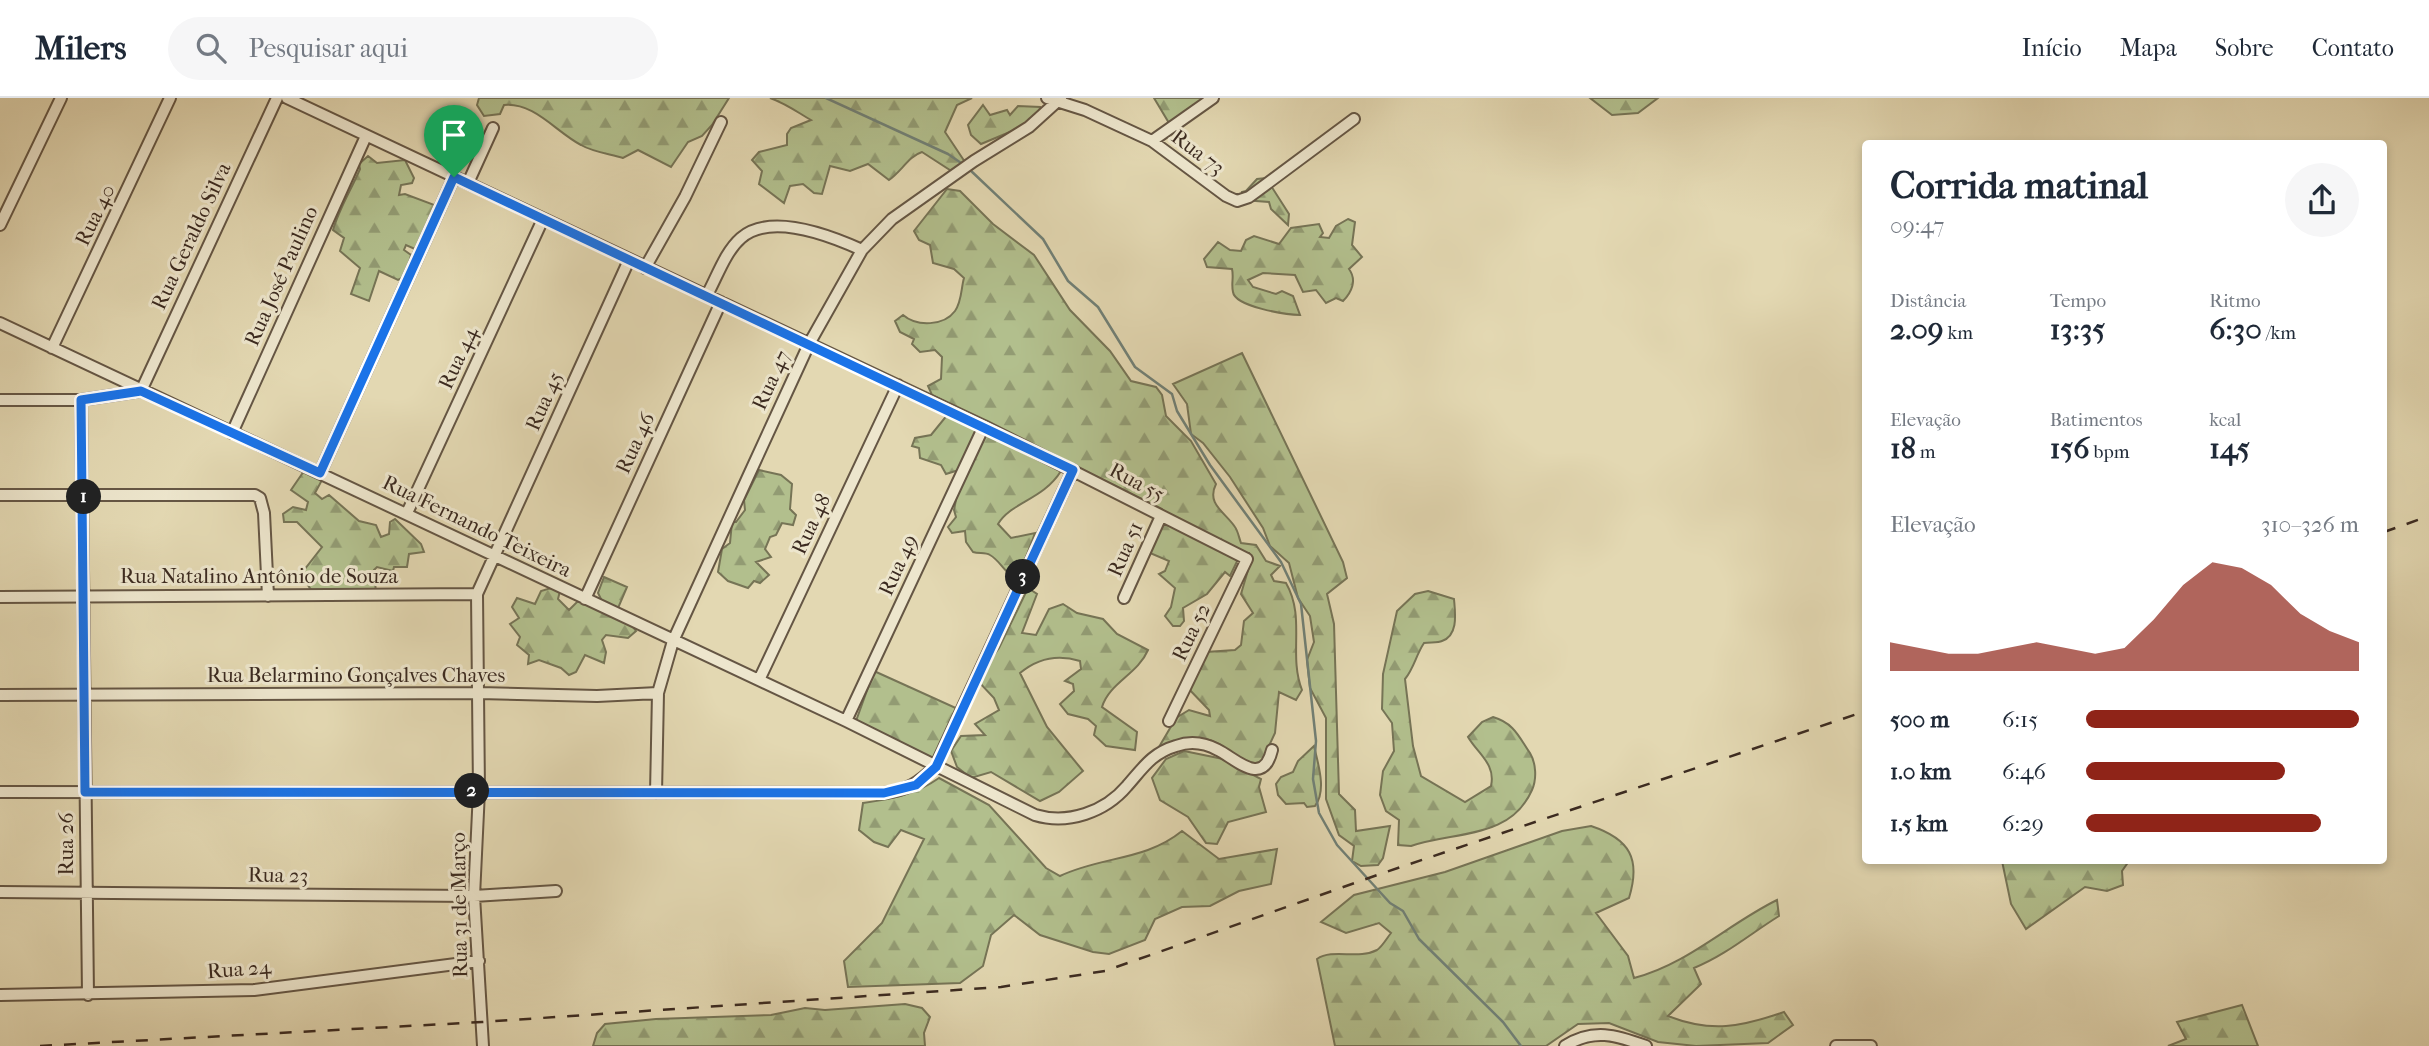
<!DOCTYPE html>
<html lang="pt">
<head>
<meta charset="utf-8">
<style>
  body { margin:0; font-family:"IM FELL French Canon",serif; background:#f6f6f7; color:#1f2937; height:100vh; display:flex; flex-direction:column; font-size:26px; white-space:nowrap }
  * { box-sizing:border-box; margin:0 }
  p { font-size:23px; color:#747a83 }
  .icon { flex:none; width:38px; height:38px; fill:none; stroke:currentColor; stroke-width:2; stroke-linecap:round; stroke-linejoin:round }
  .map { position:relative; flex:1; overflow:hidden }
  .sheet { position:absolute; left:1862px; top:42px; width:525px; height:724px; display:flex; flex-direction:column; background:#fff; border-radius:7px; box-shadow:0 4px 10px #0003 }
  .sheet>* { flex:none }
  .pin { position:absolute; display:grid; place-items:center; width:60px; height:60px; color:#fff; margin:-72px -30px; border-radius:50% 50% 50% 0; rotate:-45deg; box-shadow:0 0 7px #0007 }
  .pin .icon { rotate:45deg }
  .km { position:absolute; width:35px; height:35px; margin:-18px; border-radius:50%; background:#222; color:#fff; font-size:19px; line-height:35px; text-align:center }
  .round { display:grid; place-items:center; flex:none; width:74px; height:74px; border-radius:37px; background:#f6f6f7 }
  .overview { display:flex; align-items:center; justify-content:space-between; height:119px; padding:0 28px }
  h1 { font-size:38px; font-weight:700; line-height:52px }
  .figures { display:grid; grid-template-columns:repeat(3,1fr); gap:10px; height:119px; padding:7px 28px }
  .figures div { display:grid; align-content:center }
  .figures b { font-size:30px; font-weight:700 }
  .figures small { font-size:19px; font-weight:400 }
  .figures p { font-size:19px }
  .chart { height:196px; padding:14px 28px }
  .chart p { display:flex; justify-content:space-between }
  .chart svg { width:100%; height:126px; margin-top:7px; fill:#8f2418; opacity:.7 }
  ul { padding:0 28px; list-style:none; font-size:23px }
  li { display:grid; grid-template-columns:112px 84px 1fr; align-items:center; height:52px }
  li i { height:18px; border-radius:9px; background:#8f2418 }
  header { display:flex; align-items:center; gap:42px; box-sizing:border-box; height:98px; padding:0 35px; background:#fff; border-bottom:2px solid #e0e1e3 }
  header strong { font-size:33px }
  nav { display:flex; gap:38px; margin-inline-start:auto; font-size:24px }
  .search { width:490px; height:63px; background:#f6f6f7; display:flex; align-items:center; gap:18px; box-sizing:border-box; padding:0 24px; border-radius:38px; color:#747a83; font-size:26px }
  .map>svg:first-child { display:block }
  .forest { fill:url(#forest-firs); stroke:#767456; stroke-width:2 }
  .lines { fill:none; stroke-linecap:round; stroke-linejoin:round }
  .stream { stroke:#718076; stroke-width:2.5 }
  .minor-casing { stroke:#655644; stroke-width:14 }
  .minor { stroke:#ede6cd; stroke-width:10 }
  .rail { stroke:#3b2a20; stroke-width:2.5; stroke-dasharray:12 12; stroke-linecap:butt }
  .route-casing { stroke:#fff; stroke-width:14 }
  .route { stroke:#1a73e8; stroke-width:9 }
  .labels { text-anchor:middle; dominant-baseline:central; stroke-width:6; stroke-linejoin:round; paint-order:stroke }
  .street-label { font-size:21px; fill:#3b2a20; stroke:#ede6cd }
</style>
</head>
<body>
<header>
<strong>Milers</strong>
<div class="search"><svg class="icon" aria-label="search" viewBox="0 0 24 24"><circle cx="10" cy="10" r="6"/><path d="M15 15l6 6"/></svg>Pesquisar aqui</div>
<nav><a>Início</a><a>Mapa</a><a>Sobre</a><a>Contato</a></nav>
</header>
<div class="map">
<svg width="2429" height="948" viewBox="0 0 2429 948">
  <defs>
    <pattern id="forest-firs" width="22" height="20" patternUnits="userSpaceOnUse" patternTransform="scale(1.75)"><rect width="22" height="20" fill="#b2bf8d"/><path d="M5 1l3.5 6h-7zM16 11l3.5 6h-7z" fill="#929b73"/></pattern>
  </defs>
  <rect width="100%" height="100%" fill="#e3d8b2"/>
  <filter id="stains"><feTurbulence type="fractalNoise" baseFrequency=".00286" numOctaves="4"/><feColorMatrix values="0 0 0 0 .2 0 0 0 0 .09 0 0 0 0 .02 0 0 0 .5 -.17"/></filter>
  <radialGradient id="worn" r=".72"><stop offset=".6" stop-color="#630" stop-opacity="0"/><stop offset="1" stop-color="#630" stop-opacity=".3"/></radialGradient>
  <path class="forest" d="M479 0H729L712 27 702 38 688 44 671 69 638 52 623 60C610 56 593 54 581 47 556 34 534 4 504 7L500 16 484 18 477 7Z
    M770 0H972L957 7 945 34 965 64 953 74 922 54C909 58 901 74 889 82L868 66 850 73 830 68 822 96 814 95 803 86 790 88 784 105 759 86 762 73 752 62 759 54 787 47V36L791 30 811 22C797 14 785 5 770 0Z
    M1154 0H1206L1169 25Z
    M1590 0H1658L1638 15 1612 17Z
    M983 7 990 17 1007 12 1010 17 1018 8 1040 9 1039 17 1017 31 981 46 971 37 968 27Z
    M368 58 377 65 405 62 414 80 412 85 401 87 399 97 405 96 437 108 421 146 415 151 406 147 404 152 411 157 406 178 398 182 379 173 369 203 351 196 360 170 340 153 344 140 333 132C339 111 351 92 360 71L359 66Z
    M1266 80 1289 116 1288 127 1271 111 1269 104 1243 102 1242 94 1246 93 1257 81Z
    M947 91 960 93 993 126 1034 157 1070 212 1110 253 1131 283 1156 289 1162 297 1166 318 1191 343 1216 386C1206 406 1225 414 1235 429 1238 433 1239 440 1241 445L1256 447 1266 463 1280 468 1271 477 1274 483 1286 485C1306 520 1288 556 1302 592L1296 602 1279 594 1275 635 1261 665C1237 670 1226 643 1205 641 1191 640 1173 647 1159 649L1176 620 1189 612 1210 618 1209 612 1186 588 1206 554 1235 552 1241 547 1244 523 1253 515 1241 496 1251 462 1249 455H1241L1230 478 1225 474 1207 496 1183 510 1184 523 1180 528H1173L1165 518 1171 509 1175 490 1159 476 1165 473 1169 463 1150 455 1165 417 1162 411 932 297 928 288 941 281 942 259 935 252 920 254 912 246 914 241 900 234 895 223 903 217C917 229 944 228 955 213 962 203 961 190 964 180L954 171 933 165 930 147 919 142 914 133Z
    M1348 121 1355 124 1352 147 1362 159 1349 171C1357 182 1352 194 1343 203L1336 200 1326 205 1316 192 1303 194 1295 177 1263 175 1248 182 1253 189 1276 196 1282 193 1293 198 1300 217C1288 217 1235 209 1233 194 1231 186 1234 179 1232 171L1207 169 1204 161 1218 144 1230 152 1241 153 1246 142 1254 138 1279 146 1291 130 1319 126 1323 135 1320 139 1329 140 1336 128Z
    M1242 255 1343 464 1347 480 1327 496 1334 526 1339 696 1355 712 1356 733 1390 728 1383 760 1378 767 1361 768 1352 763 1354 748 1339 737 1326 701V620L1310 590 1307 562 1314 544 1310 518 1298 500 1289 465 1270 448 1263 430 1230 379 1203 345 1191 336 1187 306 1173 286Z
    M948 316 1061 373C1043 402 1011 404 998 426L1011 440 1035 435 1022 470 1012 478C1003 472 999 462 990 457 985 454 979 456 973 454L966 444 965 433 952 435 948 429 956 419 954 412 962 371 946 376 941 367 920 360 919 350 912 348 915 340 931 337Z
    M759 372 781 377 792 386 790 411 796 417 793 427 782 425 776 437 770 439 765 451 771 459 756 464 769 477 760 485 754 483 748 490 728 483 718 474 722 451 730 445 732 424H736L745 412 744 402Z
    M304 373 322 382 315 395 322 401 329 397 359 423 376 427 381 439 389 436 390 424 395 421 421 446 424 454 409 456 407 469H394L393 473 377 469 374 472 376 495C349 507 341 501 313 495L301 476 322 449 297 424H284L283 416 293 409 306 412 308 404 291 392Z
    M604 479 627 489 618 510 636 533 628 540 606 537 602 542 606 554 604 565 585 557 576 574 569 577 561 570 539 562 528 566 529 557 517 547 520 539 510 526 519 520 512 509 517 500 535 506 541 493 551 490 560 493 558 501 569 512 578 503 596 508 602 503 598 495Z
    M1028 490 1037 496 1022 535 1036 537 1049 511 1063 506 1077 515 1103 521 1117 536 1148 552C1138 576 1109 585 1102 609L1137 634 1135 652 1106 648 1094 637 1096 628 1088 621 1068 616 1060 606 1074 593 1073 586 1065 583 1081 571 1080 563C1058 556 1038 560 1020 575L1047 629 1083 673 1059 694 1040 703 991 674 971 680 957 669 951 653 961 638 985 637 975 626 999 612 994 600 976 581 999 550Z
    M1428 493 1454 501C1455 514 1459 537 1442 543 1438 545 1430 544 1424 545 1416 557 1414 570 1405 581L1413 648 1421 678 1465 704 1491 688C1496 666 1478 656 1468 639L1482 624 1493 619C1514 625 1519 639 1530 655 1536 665 1537 681 1532 692 1510 742 1454 733 1411 748L1398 747 1399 722 1386 713 1380 697 1383 673 1394 653 1392 625 1382 611 1383 576 1397 513 1415 496Z
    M874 573 958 611 937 658 930 660 856 623Z
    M1314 648C1318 666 1327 692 1315 708L1307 709 1304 705 1286 706 1278 697 1276 686 1281 679 1293 674 1298 663Z
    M1184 653 1223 661 1261 681 1259 689 1266 714 1228 724 1217 746 1206 745 1188 719 1160 702 1152 680 1166 661Z
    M939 680 989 707 1046 770 1060 778C1102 758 1145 763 1182 733L1219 761 1277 751 1271 786 1239 793 1210 808 1182 809 1155 821 1145 842 1109 856 1093 854 1040 837 1014 817 991 837 983 868 960 885 848 889 844 863 882 825 924 741 901 732 888 749 874 744 859 732 863 705C892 701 915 697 939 680Z
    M1591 728C1630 741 1641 761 1629 800L1596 815 1628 858 1634 880C1688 866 1728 826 1777 802L1779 818C1750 836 1726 857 1694 870L1701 886 1668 918C1711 935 1741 929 1784 914L1793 927 1768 945 1696 948 1658 944 1609 925 1578 926 1546 948H1335L1317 861C1333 850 1358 862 1377 852 1382 849 1387 840 1391 835L1379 825 1346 835 1321 824 1354 797 1445 774 1562 733Z
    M2002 763H2129L2122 773 2123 787 2107 793 2085 789 2026 831 2011 806Z
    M905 906 922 910 930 919 924 935 925 948H593L597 935 605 926 656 921 771 917 805 910 825 912Z
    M2242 907 2258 948H2168L2186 941 2177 924Z"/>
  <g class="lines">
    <path class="stream" d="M826 0 948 56 964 67
      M969 71 1043 141 1068 183 1098 209 1135 269 1172 296 1177 313 1210 367 1281 464 1301 506 1316 643 1313 681 1319 715 1337 747 1390 805 1403 813 1419 841 1503 924 1521 948"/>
    <defs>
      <path id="minor" d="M287 0 984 328 1247 461 1169 623
        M1047 0 1085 12 1152 43 1226 98 1237 103 1249 99 1354 21
        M1152 43 1213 0
        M468 85 493 30
        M0 127 61 0
        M645 170 685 99 721 24
        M707 197C717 179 725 154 741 140 771 114 831 138 862 152
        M0 225 846 623 1035 717C1068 727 1105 714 1127 688 1143 670 1152 655 1176 648 1190 643 1205 645 1218 652 1236 661 1263 690 1272 652
        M52 250 170 0
        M0 302H81L141 293 277 0
        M81 302 88 897
        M232 335 366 38
        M320 375 454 79
        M0 397H255L260 400 264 415 268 498
        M407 415 543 121
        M0 499 477 496
        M1124 500 1161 418
        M585 501 721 204
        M759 582 898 287
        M0 597 479 595 597 598 658 595 673 543 747 381 809 246 862 152 892 121 974 63 1029 29 1061 0
        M846 623 984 328
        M0 694 884 695C908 692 918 685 935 669L1073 372
        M656 695 658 595
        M0 794 474 798 556 793
        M0 897 254 892 479 863
        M483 948 474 798 479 693 477 496 629 162
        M1565 948C1593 930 1616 937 1646 948
        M1836 948H1871"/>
    </defs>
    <use href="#minor" class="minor-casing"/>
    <use href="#minor" class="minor"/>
    <path class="rail" d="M2384 434 2429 418
      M40 948 482 924 1001 889 1105 873 1383 775 1866 613"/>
  </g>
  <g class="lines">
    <defs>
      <path id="route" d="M454 79 1073 372 936 669 916 687 884 695 85 694 81 302 141 293 320 375Z"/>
    </defs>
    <use href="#route" class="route-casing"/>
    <use href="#route" class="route"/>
  </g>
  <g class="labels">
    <g class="street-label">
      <text transform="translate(1198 54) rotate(37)">Rua 73</text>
      <text transform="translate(95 117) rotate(-64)">Rua 40</text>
      <text transform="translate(191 138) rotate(-65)">Rua Geraldo Silva</text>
      <text transform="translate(281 178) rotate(-66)">Rua José Paulino</text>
      <text transform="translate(458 260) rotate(-65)">Rua 44</text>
      <text transform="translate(771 282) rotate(-65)">Rua 47</text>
      <text transform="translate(544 303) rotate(-66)">Rua 45</text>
      <text transform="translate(635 345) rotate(-65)">Rua 46</text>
      <text transform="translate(1137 384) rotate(28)">Rua 55</text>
      <text transform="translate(811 426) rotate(-65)">Rua 48</text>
      <text transform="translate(477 428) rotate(26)">Rua Fernando Teixeira</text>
      <text transform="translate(1125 451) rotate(-66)">Rua 51</text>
      <text transform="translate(898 467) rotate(-65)">Rua 49</text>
      <text x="259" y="478">Rua Natalino Antônio de Souza</text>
      <text transform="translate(1191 534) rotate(-64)">Rua 52</text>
      <text x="356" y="577">Rua Belarmino Gonçalves Chaves</text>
      <text transform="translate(66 746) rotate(-90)">Rua 26</text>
      <text transform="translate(278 777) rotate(1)">Rua 23</text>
      <text transform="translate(459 807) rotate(-91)">Rua 31 de Março</text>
      <text transform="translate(239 871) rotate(-4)">Rua 24</text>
    </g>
  </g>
  <rect width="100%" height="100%" filter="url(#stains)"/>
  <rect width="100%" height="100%" fill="url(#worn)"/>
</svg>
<div class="pin" style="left:454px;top:79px;background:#1e9e55"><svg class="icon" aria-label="arrive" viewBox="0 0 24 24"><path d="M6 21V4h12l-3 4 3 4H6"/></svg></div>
<b class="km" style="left:84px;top:399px">1</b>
<b class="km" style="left:472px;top:693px">2</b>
<b class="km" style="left:1023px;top:479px">3</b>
<section class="sheet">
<div class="overview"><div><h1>Corrida matinal</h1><p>09:47</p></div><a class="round"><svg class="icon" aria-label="share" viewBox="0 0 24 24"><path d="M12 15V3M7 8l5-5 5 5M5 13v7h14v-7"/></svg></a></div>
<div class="figures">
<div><p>Distância</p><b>2.09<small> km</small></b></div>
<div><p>Tempo</p><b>13:35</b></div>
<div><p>Ritmo</p><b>6:30<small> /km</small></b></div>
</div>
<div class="figures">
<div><p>Elevação</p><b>18<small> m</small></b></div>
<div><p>Batimentos</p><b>156<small> bpm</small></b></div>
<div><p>kcal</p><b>145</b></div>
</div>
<div class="chart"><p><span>Elevação</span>310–326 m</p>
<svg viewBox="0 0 160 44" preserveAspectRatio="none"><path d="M0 44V34L10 36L20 38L30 38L40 36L50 34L60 36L70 38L80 36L90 26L100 14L110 6L120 8L130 14L140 24L150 30L160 34V44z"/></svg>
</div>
<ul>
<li><b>500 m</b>6:15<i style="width:100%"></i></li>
<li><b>1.0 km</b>6:46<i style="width:73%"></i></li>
<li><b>1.5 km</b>6:29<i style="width:86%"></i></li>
</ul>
</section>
</div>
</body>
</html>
